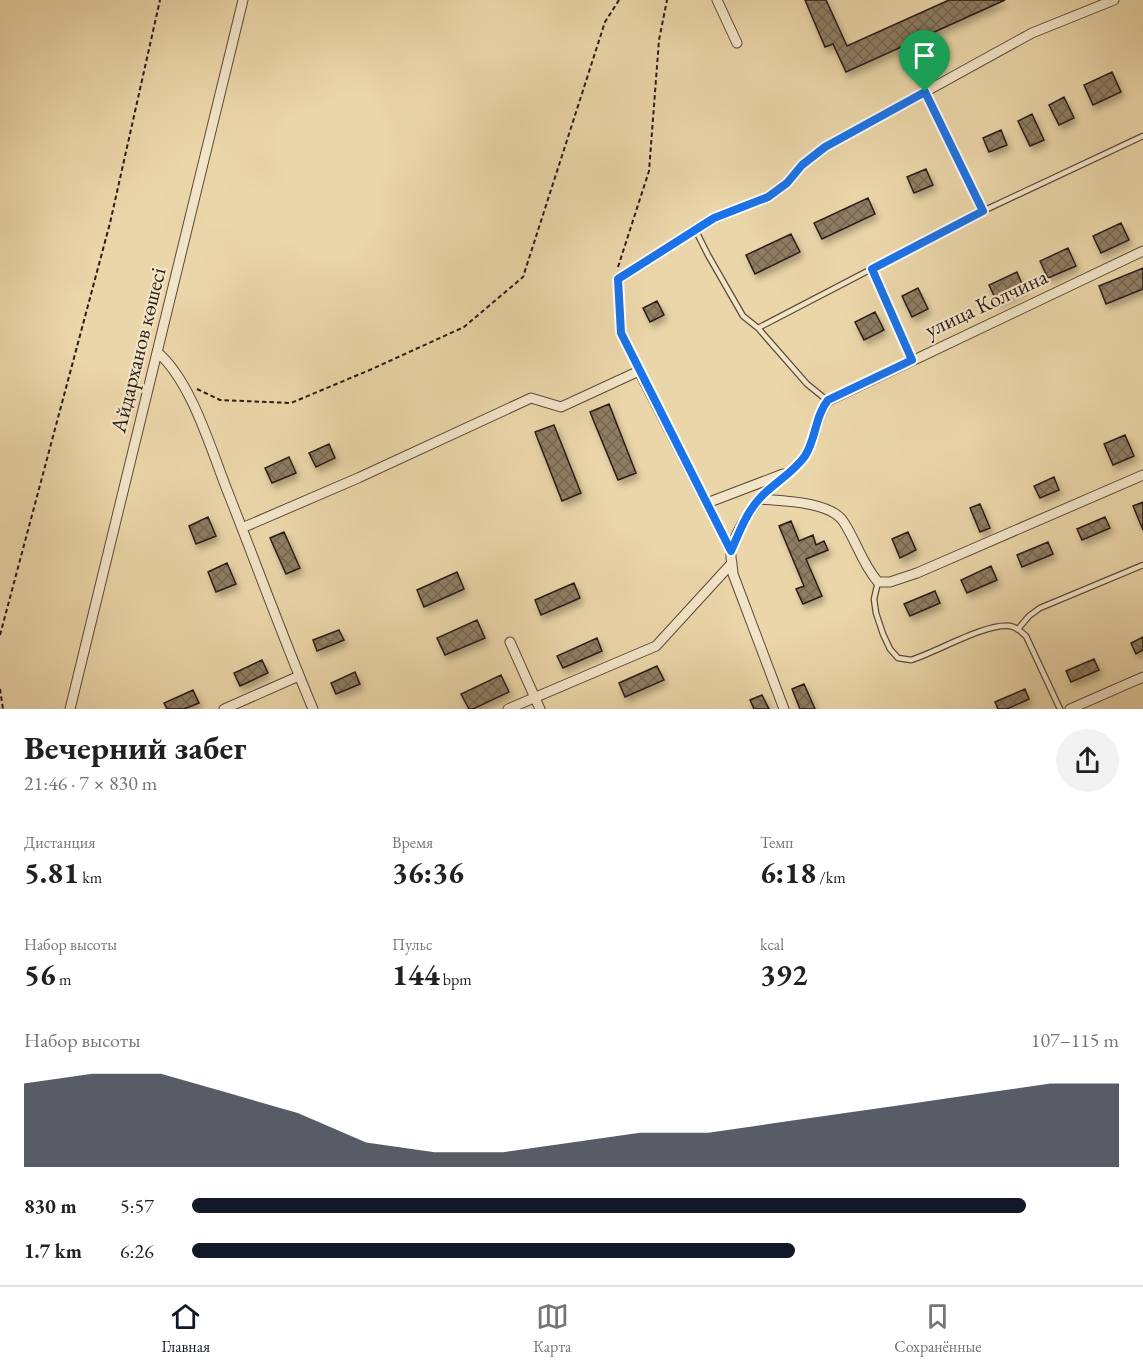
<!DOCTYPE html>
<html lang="ru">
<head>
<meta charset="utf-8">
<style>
  body { margin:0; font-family:"EB Garamond",serif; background:#f2f2f2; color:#202124; height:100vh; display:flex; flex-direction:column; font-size:22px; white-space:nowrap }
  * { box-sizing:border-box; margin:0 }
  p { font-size:20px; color:#757577 }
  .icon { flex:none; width:33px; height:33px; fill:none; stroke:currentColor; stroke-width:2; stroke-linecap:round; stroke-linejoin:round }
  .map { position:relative; height:709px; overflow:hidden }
  .drawer { display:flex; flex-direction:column; background:#fff; flex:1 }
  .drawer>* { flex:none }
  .pin { position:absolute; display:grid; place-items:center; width:51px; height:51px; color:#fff; margin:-62px -26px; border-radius:50% 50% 50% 0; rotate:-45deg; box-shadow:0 0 6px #0007 }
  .pin .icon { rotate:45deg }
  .round { display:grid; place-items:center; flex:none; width:63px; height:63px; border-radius:32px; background:#f2f2f2 }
  .overview { display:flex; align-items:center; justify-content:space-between; height:102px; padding:0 24px }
  h1 { font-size:33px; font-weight:700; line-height:45px }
  .figures { display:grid; grid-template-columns:repeat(3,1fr); gap:9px; height:102px; padding:6px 24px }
  .figures div { display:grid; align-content:center }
  .figures b { font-size:30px; font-weight:700 }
  .figures small { font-size:16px; font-weight:400 }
  .figures p { font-size:16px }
  .chart { height:168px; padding:12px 24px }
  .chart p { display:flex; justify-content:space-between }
  .chart svg { width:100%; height:108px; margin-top:6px; fill:#111827; opacity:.7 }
  ul { padding:0 24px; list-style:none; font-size:20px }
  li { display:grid; grid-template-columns:96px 72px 1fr; align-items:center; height:45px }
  li i { height:15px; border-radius:8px; background:#111827 }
  .menu { display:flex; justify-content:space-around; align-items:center; height:84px; border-top:2px solid #e0e0e0; background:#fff; font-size:16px; color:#757577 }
  .menu a { display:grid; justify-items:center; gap:3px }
  .menu .current { color:#111827 }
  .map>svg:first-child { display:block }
  .building { fill:url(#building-cross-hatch); stroke:#2a1c18; stroke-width:1.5; filter:url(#shadow) }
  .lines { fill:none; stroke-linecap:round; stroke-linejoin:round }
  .lane-casing { stroke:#5a4a3c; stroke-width:7 }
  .street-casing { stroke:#5a4a3c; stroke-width:11 }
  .path { stroke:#2a1c18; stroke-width:2; stroke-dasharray:4.5 3; stroke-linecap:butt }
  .lane { stroke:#f2e4c7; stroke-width:4.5 }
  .street { stroke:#f2e4c7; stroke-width:9 }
  .route-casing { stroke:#fff; stroke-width:12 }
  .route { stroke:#1a73e8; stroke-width:8 }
  .labels { text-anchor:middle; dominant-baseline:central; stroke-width:4.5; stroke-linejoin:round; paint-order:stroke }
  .street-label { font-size:22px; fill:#2a1c18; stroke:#f2e4c7 }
</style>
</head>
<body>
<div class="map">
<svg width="1143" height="709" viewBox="0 0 1143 709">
  <defs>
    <pattern id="building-cross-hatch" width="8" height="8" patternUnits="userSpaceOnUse" patternTransform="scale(1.5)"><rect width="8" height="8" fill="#8e7d63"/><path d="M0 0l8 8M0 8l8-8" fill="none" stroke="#746651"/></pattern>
    <filter id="shadow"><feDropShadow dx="3" dy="5" stdDeviation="3" flood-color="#0004"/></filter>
  </defs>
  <rect width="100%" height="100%" fill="#ebd6a9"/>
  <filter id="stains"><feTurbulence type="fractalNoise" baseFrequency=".00333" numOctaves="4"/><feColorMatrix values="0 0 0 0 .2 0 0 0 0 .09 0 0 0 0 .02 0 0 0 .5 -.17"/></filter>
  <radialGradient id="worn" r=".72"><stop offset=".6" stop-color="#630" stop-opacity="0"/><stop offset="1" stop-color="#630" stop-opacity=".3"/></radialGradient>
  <path class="building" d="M805 0H826L847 46 949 0H1005L846 72 833 44 825 47Z
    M1112 72 1121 92 1093 105 1084 85Z
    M1064 97 1074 118 1059 125 1049 105Z
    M1032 114 1044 140 1030 146 1018 121Z
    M1001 130 1007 145 989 152 983 138Z
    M926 169 933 185 914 193 907 177Z
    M868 198 875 214 822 239 814 223Z
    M1121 223 1129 240 1101 253 1093 236Z
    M791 234 800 252 755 274 746 255Z
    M1068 248 1076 266 1048 278 1040 261Z
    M1143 268V289L1106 304 1099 286Z
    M1017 272 1024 289 997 302 989 285Z
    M918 288 928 309 912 317 902 296Z
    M657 301 664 315 650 322 643 308Z
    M875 312 884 330 864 340 855 322Z
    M609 404 636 473 618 480 590 412Z
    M554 425 581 493 562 501 535 432Z
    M1125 435 1134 456 1113 465 1104 444Z
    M329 444 335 458 316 467 309 453Z
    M289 457 296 473 272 483 265 468Z
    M1054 477 1059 490 1040 498 1034 486Z
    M1143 502V530L1133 506Z
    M980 504 990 528 980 532 970 508Z
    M208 517 216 536 196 544 189 526Z
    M1105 517 1110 528 1082 540 1077 529Z
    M791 521 799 541 813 535 816 545 824 541 828 550 806 559 822 596 803 604 796 589 804 586 779 526Z
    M284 532 300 568 286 574 270 538Z
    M908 532 916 550 900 558 892 539Z
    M1048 542 1053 554 1022 567 1017 555Z
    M227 563 236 584 216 592 208 572Z
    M991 566 997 580 967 593 961 580Z
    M457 572 464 589 424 607 417 590Z
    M574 583 580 598 541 615 535 600Z
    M935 591 940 603 910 616 904 604Z
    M477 620 485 638 445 655 437 638Z
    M339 630 344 640 317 651 313 640Z
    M1143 637V650L1136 654 1131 643Z
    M597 638 602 651 563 668 557 656Z
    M1094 659 1099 670 1071 682 1066 671Z
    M262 660 268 673 240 686 234 673Z
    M657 666 664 680 625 697 619 683Z
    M355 672 360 684 336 694 331 683Z
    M501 675 509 692 473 709H469L461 694Z
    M804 684 815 709H800L792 689Z
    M1025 689 1029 699 1007 709H998L995 702Z
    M193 690 199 703 184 709H167L164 703Z
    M762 695 769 709H754L750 700Z"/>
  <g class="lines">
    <defs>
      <path id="lane" d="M925 92 983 211
        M695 229 708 255 743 316 758 328 807 384 828 401
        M872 269 912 360
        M758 328 983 211 1143 136
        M878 582 874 599 876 613 883 634 890 649 898 658 911 660C937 652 985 623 1010 626 1017 627 1021 632 1026 636L1060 709
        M1018 629 1029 616 1040 608 1143 565"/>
      <path id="street" d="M717 0 737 43
        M618 279 714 218 768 197 787 183 802 165 825 147 1032 33 1114 0
        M157 352C192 381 212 453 229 495 257 566 283 638 313 709
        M759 499C781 501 829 501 843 521 857 542 861 562 878 582H890L917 573 1143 475
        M707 503 783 474
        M242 528 358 478 531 398 561 407 639 371 731 551
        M510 642 540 709
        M70 709 243 0
        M224 709 299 676
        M508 709 656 646 732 563
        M784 709 733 574C733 567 730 558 731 551 736 528 757 499 774 485 785 475 796 468 805 456 816 439 816 416 828 401L1143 251
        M1070 709 1143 677"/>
    </defs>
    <use href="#lane" class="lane-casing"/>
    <use href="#street" class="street-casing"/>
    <path class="path" d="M618 267 649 171 659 40 667 0
      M619 288 621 333 635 363
      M197 389 220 400 291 403 372 369 464 327 523 277 605 22 619 0
      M0 635 110 223 160 0
      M0 689 3 709"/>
    <use href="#lane" class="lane"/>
    <use href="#street" class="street"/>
  </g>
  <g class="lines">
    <defs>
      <path id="route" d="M925 92 983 211 872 269 912 360 828 400C815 416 816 439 805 456 793 473 774 483 760 498 746 513 739 533 731 551L621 333 618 279 714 218 768 197 787 183 802 165 825 147Z"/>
    </defs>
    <use href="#route" class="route-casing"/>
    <use href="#route" class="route"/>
  </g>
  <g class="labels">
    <g class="street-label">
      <text transform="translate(986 303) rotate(-25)">улица Колчина</text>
      <text transform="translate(138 350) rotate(-76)">Айдарханов көшесі</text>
    </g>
  </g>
  <rect width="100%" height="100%" filter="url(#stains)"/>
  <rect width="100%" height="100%" fill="url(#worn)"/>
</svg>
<div class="pin" style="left:925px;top:92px;background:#1e9e55"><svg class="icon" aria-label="arrive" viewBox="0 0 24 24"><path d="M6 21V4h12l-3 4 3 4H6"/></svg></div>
</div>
<section class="drawer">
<div class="overview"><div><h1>Вечерний забег</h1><p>21:46 · 7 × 830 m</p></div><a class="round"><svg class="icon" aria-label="share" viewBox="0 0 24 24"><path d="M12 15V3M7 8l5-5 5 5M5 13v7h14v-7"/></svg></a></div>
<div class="figures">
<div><p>Дистанция</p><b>5.81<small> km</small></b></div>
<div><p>Время</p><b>36:36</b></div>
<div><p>Темп</p><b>6:18<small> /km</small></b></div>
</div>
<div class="figures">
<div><p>Набор высоты</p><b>56<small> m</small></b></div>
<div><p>Пульс</p><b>144<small> bpm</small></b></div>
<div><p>kcal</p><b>392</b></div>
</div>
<div class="chart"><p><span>Набор высоты</span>107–115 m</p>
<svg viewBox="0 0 160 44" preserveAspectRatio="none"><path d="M0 44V10L10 6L20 6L30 14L40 22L50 34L60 38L70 38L80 34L90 30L100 30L110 26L120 22L130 18L140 14L150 10L160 10V44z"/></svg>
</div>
<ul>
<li><b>830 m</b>5:57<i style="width:90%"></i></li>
<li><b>1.7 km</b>6:26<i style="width:65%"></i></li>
</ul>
</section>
<nav class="menu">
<a class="current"><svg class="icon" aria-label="home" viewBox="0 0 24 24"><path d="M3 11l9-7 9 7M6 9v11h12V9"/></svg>Главная</a>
<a><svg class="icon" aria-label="map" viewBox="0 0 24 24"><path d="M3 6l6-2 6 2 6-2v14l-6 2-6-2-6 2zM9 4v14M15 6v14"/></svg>Карта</a>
<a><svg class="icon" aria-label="saved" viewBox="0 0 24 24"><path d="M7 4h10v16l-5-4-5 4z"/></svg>Сохранённые</a>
</nav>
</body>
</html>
